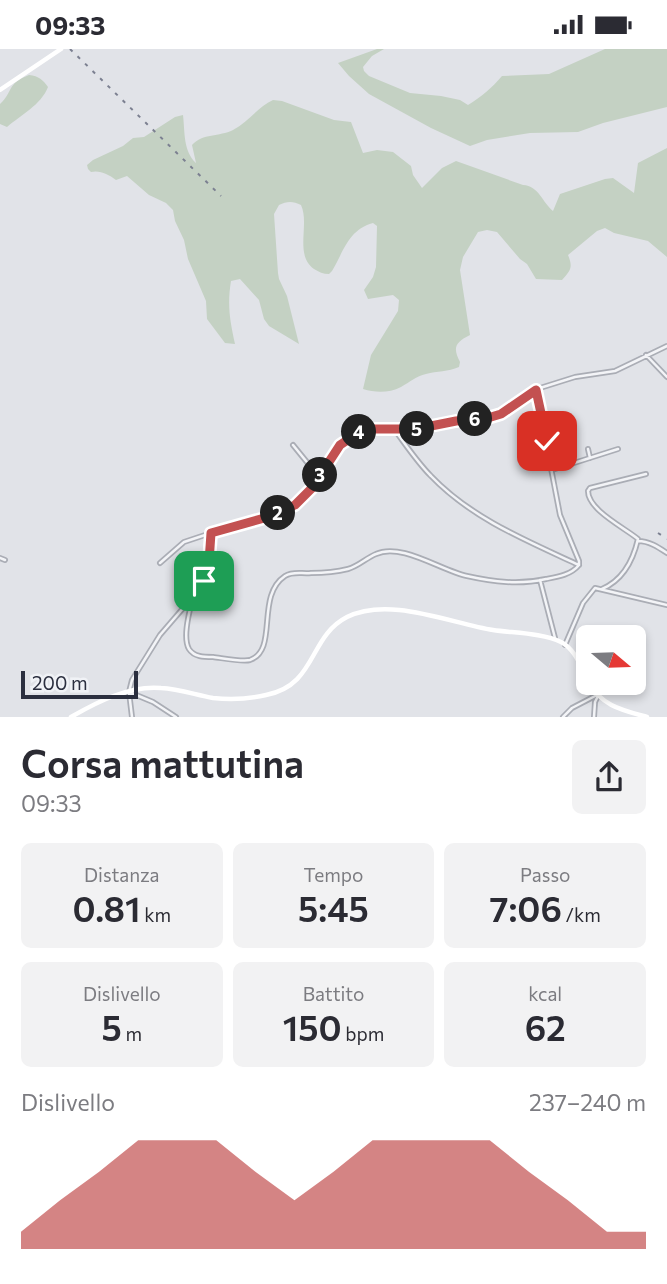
<!DOCTYPE html>
<html lang="it">
<head>
<meta charset="utf-8">
<style>
  body { margin:0; font-family:Commissioner,sans-serif; background:#f2f2f3; color:#2b2b33; height:100vh; display:flex; flex-direction:column; font-size:26px; white-space:nowrap }
  * { box-sizing:border-box; margin:0 }
  p { font-size:23px; color:#7c7c81 }
  .icon { flex:none; width:38px; height:38px; fill:none; stroke:currentColor; stroke-width:2; stroke-linecap:round; stroke-linejoin:round }
  .map { position:relative; height:668px; overflow:hidden }
  .panel { display:flex; flex-direction:column; background:#fff; flex:1 }
  .panel>* { flex:none }
  .needle { width:46px; rotate:109deg }
  .fabs { position:absolute; left:576px; top:576px; display:grid; gap:14px }
  .fabs a { display:grid; place-items:center; width:70px; height:70px; border-radius:10px; background:#fff; box-shadow:0 4px 10px #0003; font-size:35px }
  .scale { position:absolute; left:21px; bottom:18px; width:117px; box-sizing:border-box; padding-left:7px; border:4px solid #2b2f3f; border-top:0; font-size:19px; line-height:24px; white-space:nowrap; color:#2b2f3f; -webkit-text-stroke:5px #f0f2f6; paint-order:stroke }
  .pin { position:absolute; display:grid; place-items:center; width:60px; height:60px; color:#fff; margin:-30px; border-radius:14px; box-shadow:0 4px 10px #0006 }
  .km { position:absolute; width:35px; height:35px; margin:-18px; border-radius:50%; background:#222; color:#fff; font-size:19px; line-height:35px; text-align:center }
  .round { display:grid; place-items:center; flex:none; width:74px; height:74px; border-radius:10px; background:#f2f2f3 }
  .head { display:flex; align-items:center; justify-content:space-between; height:119px; padding:0 21px }
  h1 { font-size:38px; font-weight:600; line-height:52px }
  .stats { display:grid; grid-template-columns:repeat(3,1fr); gap:10px; height:119px; padding:7px 21px }
  .stats div { display:grid; align-content:center; border-radius:10px; background:#f2f2f3; text-align:center }
  .stats b { font-size:35px; font-weight:600 }
  .stats small { font-size:19px; font-weight:400 }
  .stats p { font-size:19px }
  .chart { height:196px; padding:14px 21px }
  .chart p { display:flex; justify-content:space-between }
  .chart svg { width:100%; height:126px; margin-top:7px; fill:#c35151; opacity:.7 }
  .status { display:flex; justify-content:space-between; align-items:center; height:49px; padding:0 35px; background:#fff; direction:ltr }
  .status svg { height:19px; fill:currentColor }
  .map>svg:first-child { display:block }
  .green { fill:#c4d1c3 }
  .lines { fill:none; stroke-linecap:round; stroke-linejoin:round }
  .minor-casing { stroke:#aaadb5; stroke-width:6 }
  .minor { stroke:#f3f4f7; stroke-width:2.5 }
  .secondary { stroke:#fff; stroke-width:4.5 }
  .rail { stroke:#7c8091; stroke-width:2; stroke-dasharray:3.5 7; stroke-linecap:butt }
  .route-casing { stroke:#fff; stroke-width:14 }
  .route { stroke:#c35151; stroke-width:9 }
</style>
</head>
<body>
<div class="status"><b>09:33</b><svg viewBox="0 0 49 12"><path d="M0 12V9h3v3zM5 12V6h3v6zM10 12V3h3v9zM15 12V0h3v12zM26 1h20v11H26zM47 4h2v5h-2z"/></svg></div>
<div class="map">
<svg width="667" height="668" viewBox="0 0 667 668">
  <rect width="100%" height="100%" fill="#e1e3e8"/>
  <path class="green" d="M377 0H384L372 7 363 18 364 22 369 27 410 44 441 47 460 51 468 56C481 48 492 39 502 27L549 25 605 0H667V58L603 74 578 83 530 84 487 91 470 97 431 79 369 45 349 27 338 14Z
    M29 26C39 27 43 31 48 38 41 56 21 66 7 78L0 75V55C14 42 6 35 29 26Z
    M273 51 282 52 334 71 351 73 363 104 377 101 393 103 411 117 413 126 422 139 442 119 456 112 523 136C539 137 542 153 553 162L560 145 605 130 613 129 634 144 638 114 667 99V208L648 192 614 184 605 179 597 182 568 206C573 218 571 221 562 231L536 230 527 215 520 210 497 183 487 181 478 183 463 208 460 221 470 286C456 293 452 298 460 313L459 318C448 323 437 322 426 325 416 327 410 333 401 338 389 344 376 344 363 340L371 306 398 262 399 251 393 246 368 250 364 241 373 228 376 218 377 177 373 174C348 181 344 202 332 222L329 225C323 225 319 223 314 220 294 206 310 175 301 156 293 152 287 152 279 156L274 165 278 224 279 230 287 247 299 295 269 277 264 270 259 251 240 230 231 232C227 256 230 272 235 295L225 294 207 270 206 252 188 210 184 191 175 172 173 161 166 154 149 146 127 127 116 131C108 125 100 121 91 123L88 120 87 116 93 111 123 97 133 89 144 88 175 68 183 66C185 83 183 102 196 114L192 96C203 84 219 88 233 81 248 73 258 58 273 51Z"/>
  <g class="lines">
    <defs>
      <path id="minor" d="M646 306 667 328
        M536 341 560 466 579 512V516
        M394 380C406 396 417 413 431 427 471 469 527 492 579 516
        M293 396 319 428
        M588 400 590 409
        M552 421 618 400
        M638 492C649 492 658 498 667 504
        M0 509 5 511
        M160 514 184 493 211 484
        M540 531 555 589
        M602 540C623 531 633 512 638 490 625 479 588 461 588 442L590 439 646 425
        M193 547C190 561 182 588 189 600 194 608 204 608 213 608 222 609 242 613 250 611 279 601 255 547 285 527 293 522 302 525 311 524 323 524 336 523 348 520 359 517 366 509 376 505 401 493 442 522 467 527 494 533 519 536 546 530 557 528 571 526 579 516
        M565 596 583 554 595 539 667 556
        M129 643 153 653 176 668
        M132 668 129 643 132 631 160 586 197 543 204 532 209 513 211 484 268 468 295 456 312 439 340 396 348 389 362 381 372 380H419L452 372 498 366 540 339 575 328 615 322 667 297
        M563 668 572 659 597 646
        M594 668 595 653 598 647"/>
    </defs>
    <use href="#minor" class="minor-casing"/>
    <use href="#minor" class="minor"/>
    <path class="secondary" d="M0 41 61 0
      M589 634C602 657 622 661 647 668
      M71 668C97 653 130 636 161 639 179 640 196 646 213 649 231 651 249 650 266 646 317 636 308 588 347 568 389 547 450 574 493 581 513 584 543 584 561 593 575 600 581 618 588 631"/>
    <path class="rail" d="M70 0 221 147
      M658 484 667 490"/>
  </g>
  <g class="lines">
    <defs>
      <path id="route" d="M204 532 209 513 211 484 268 468 295 456 312 439 340 396 361 382 372 380H416L456 372 491 368 501 365 536 341 547 392"/>
    </defs>
    <use href="#route" class="route-casing"/>
    <use href="#route" class="route"/>
  </g>
</svg>
<div class="fabs">
<a><svg class="needle" viewBox="-14 -14 28 28"><path d="M0-13l5 13h-10z" fill="#e53935"/><path d="M0 13l5-13h-10z" fill="#7c7c81"/></svg></a>
</div>
<div class="scale">200 m</div>
<div class="pin" style="left:204px;top:532px;background:#1e9e55"><svg class="icon" aria-label="arrive" viewBox="0 0 24 24"><path d="M6 21V4h12l-3 4 3 4H6"/></svg></div>
<div class="pin" style="left:547px;top:392px;background:#d93025"><svg class="icon" aria-label="check" viewBox="0 0 24 24"><path d="M5 12l5 5 9-10"/></svg></div>
<b class="km" style="left:278px;top:464px">2</b>
<b class="km" style="left:320px;top:426px">3</b>
<b class="km" style="left:359px;top:383px">4</b>
<b class="km" style="left:417px;top:380px">5</b>
<b class="km" style="left:475px;top:370px">6</b>
</div>
<section class="panel">
<div class="head"><div><h1>Corsa mattutina</h1><p>09:33</p></div><a class="round"><svg class="icon" aria-label="share" viewBox="0 0 24 24"><path d="M12 15V3M7 8l5-5 5 5M5 13v7h14v-7"/></svg></a></div>
<div class="stats">
<div><p>Distanza</p><b>0.81<small> km</small></b></div>
<div><p>Tempo</p><b>5:45</b></div>
<div><p>Passo</p><b>7:06<small> /km</small></b></div>
</div>
<div class="stats">
<div><p>Dislivello</p><b>5<small> m</small></b></div>
<div><p>Battito</p><b>150<small> bpm</small></b></div>
<div><p>kcal</p><b>62</b></div>
</div>
<div class="chart"><p><span>Dislivello</span>237–240 m</p>
<svg viewBox="0 0 160 44" preserveAspectRatio="none"><path d="M0 44V38L10 27L20 17L30 6L40 6L50 6L60 17L70 27L80 17L90 6L100 6L110 6L120 6L130 17L140 27L150 38L160 38V44z"/></svg>
</div>
</section>
</body>
</html>
